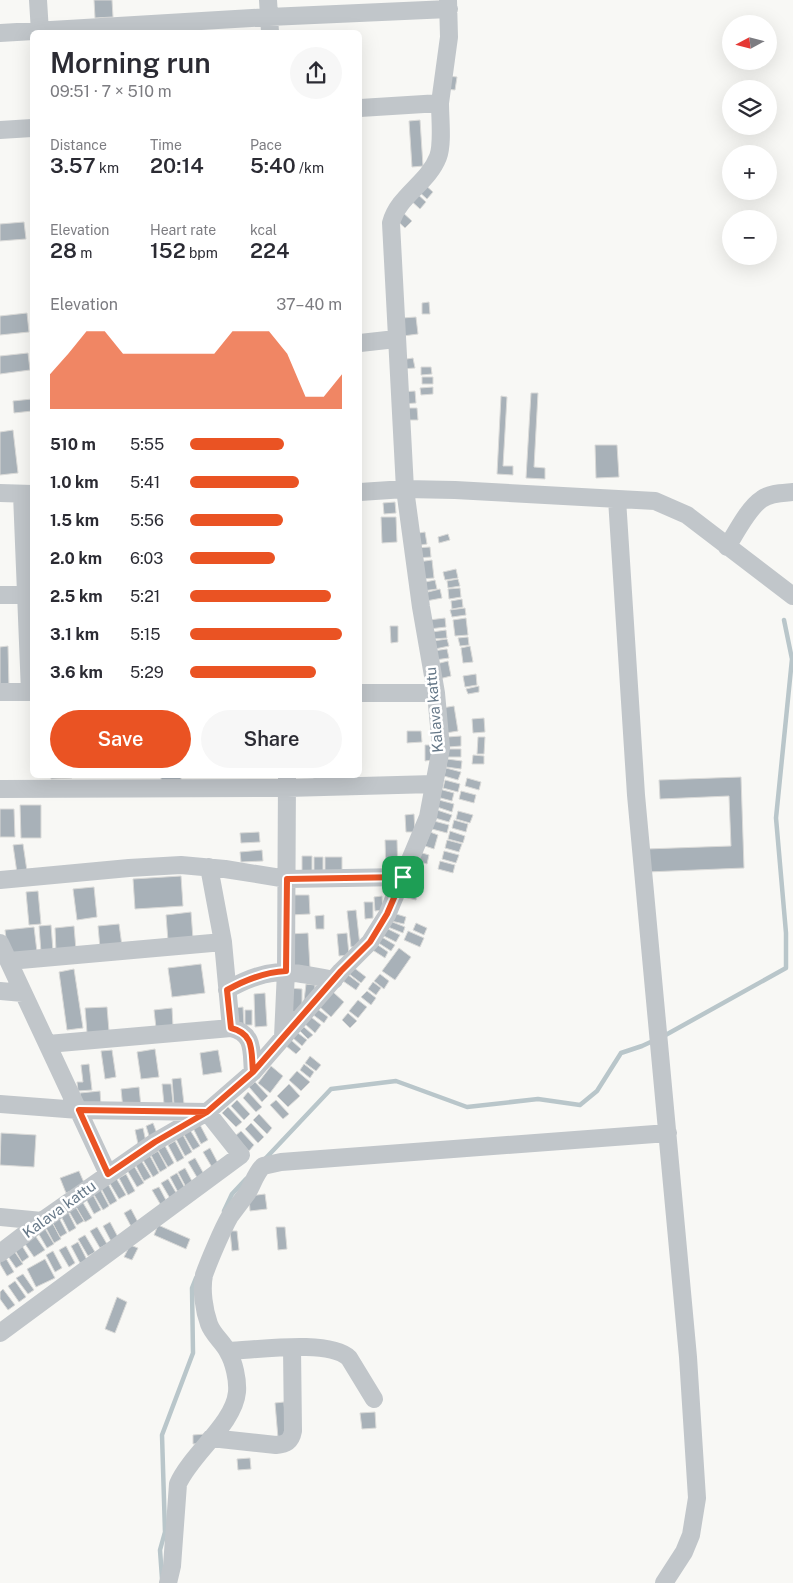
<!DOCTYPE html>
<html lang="en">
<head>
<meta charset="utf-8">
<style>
  body { margin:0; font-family:"Public Sans",sans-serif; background:#f7f7f7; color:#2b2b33; height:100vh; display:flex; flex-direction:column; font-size:19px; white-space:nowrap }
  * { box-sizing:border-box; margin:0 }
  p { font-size:16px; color:#7c7c81 }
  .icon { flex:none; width:28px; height:28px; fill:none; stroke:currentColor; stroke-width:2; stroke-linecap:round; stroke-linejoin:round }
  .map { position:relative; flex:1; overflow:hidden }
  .details { position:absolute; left:30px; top:30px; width:332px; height:748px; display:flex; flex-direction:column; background:#fff; border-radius:8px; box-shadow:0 5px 20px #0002 }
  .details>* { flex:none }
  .needle { width:32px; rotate:263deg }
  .controls { position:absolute; left:722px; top:15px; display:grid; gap:10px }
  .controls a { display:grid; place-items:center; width:55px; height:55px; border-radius:50%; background:#fff; box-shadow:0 5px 20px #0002; font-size:25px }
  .pin { position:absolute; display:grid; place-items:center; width:42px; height:42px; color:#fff; margin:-21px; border-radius:10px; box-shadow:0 2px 8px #0006 }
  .round { display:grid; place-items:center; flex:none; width:52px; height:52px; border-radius:26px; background:#f7f7f7 }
  .headline { display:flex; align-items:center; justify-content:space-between; height:85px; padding:0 20px }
  h1 { font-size:28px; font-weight:600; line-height:38px }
  .stats { display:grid; grid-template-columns:repeat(3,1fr); gap:8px; height:85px; padding:5px 20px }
  .stats div { display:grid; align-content:center }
  .stats b { font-size:21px; font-weight:600 }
  .stats small { font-size:14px; font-weight:400 }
  .stats p { font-size:14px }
  .chart { height:140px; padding:10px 20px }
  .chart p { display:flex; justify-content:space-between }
  .chart svg { width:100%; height:90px; margin-top:5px; fill:#ea5323; opacity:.7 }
  .action { display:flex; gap:10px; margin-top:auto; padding:10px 20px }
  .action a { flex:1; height:58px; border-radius:30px; background:#ea5323; color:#fff; font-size:20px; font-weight:600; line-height:58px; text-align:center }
  .action a+a { background:#f7f7f7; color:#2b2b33 }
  ul { padding:0 20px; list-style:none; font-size:16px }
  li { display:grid; grid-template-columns:80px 60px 1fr; align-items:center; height:38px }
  li i { height:12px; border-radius:6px; background:#ea5323 }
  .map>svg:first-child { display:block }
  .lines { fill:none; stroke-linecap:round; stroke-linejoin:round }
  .stream { stroke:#b9c6ca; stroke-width:4.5 }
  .building { fill:#a8b1b8; stroke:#dadad8 }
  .minor { stroke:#c1c6ca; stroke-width:18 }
  .route-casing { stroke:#fff; stroke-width:10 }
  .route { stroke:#ea5323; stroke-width:6 }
  .labels { text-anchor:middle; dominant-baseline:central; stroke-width:5; stroke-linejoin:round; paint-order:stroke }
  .street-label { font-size:15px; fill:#667888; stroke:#fff }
</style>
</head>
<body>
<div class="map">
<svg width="793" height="1583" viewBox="0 0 793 1583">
  <rect width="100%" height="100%" fill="#f8f8f5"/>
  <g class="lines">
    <path class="stream" d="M662 1037 786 968V933L776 818 792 659 784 620
      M265 1159 331 1089 396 1081 467 1107 538 1099 580 1105 597 1091 621 1053 642 1046 655 1040
      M224 1211 232 1194 246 1179
      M162 1578 160 1550 165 1532 162 1435 193 1353 192 1288 196 1278"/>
  </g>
  <path class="building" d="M94 0H112L113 17 95 18Z
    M447 76 457 77 455 90 445 89Z
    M420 120 423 166 412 167 409 121Z
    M423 183 433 192 427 199 417 190Z
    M414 191 426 202 420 209 408 198Z
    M400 210 412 221 405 228 393 217Z
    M24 222 26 239 0 241V224Z
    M429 302 430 314H422V303Z
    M27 313 29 332 0 335V316Z
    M416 317 418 334 403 336 402 318Z
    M28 353 30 370 0 374V356Z
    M413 358 415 368 401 369 400 360Z
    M421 367H431L432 374 421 375Z
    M422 377H433V384H422Z
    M433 387V394L421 395 420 388Z
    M415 391 416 403 402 404 401 392Z
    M531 393H538L534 467 545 468V479L526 478Z
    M501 396 507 397 503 466H513V475L497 474Z
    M32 399V411L14 413 13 401Z
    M408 408H417L418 420H408Z
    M13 430 18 473 0 475V432Z
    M595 445H617L619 477 596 478Z
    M395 502 396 513 384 514 383 503Z
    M381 517H396L397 542 382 543Z
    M425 532 427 544 415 546 413 534Z
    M448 534 450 540 439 543 438 537Z
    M430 547 431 557 416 558 415 548Z
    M432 560 434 578 420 579 418 562Z
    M456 569 458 578 445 580 443 572Z
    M458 579 460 586 448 588 447 581Z
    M435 580 437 589 423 591 421 583Z
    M460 588 461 597 449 599 448 589Z
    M440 589 442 598 426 601 424 593Z
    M462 599 463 607 452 609 451 601Z
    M465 608 466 615 452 617 450 610Z
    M445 618 446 627 429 629V620Z
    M466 618 468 635 455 636 453 620Z
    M390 626H398V642L391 643Z
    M446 630 447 638 433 639 432 632Z
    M468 637 469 645 460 646 458 638Z
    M447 639 449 646 435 649 433 641Z
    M8 646 9 688H0V647Z
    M470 646 473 662 463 663 461 648Z
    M447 649 449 658 435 660 433 651Z
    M448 661 451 676 439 679 436 664Z
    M476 674 477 685 465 687 463 676Z
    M479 686V692L468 694 466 689Z
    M454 706 458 731 446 733 442 708Z
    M484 718 485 732 473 733 472 719Z
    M407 731H421L422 742 407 743Z
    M461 736V746L448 747 447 737Z
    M478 737H485L484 754H477Z
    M425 745H431L432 760 425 761Z
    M447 749H461V757H447Z
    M473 755 484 756V764H472Z
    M447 759 462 761 461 769 446 767Z
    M446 768 461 772 458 780 444 776Z
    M51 775H72V778L51 779Z
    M161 775H181V780H161Z
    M313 775H353V777L314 779Z
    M741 777 744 868 647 872 646 849 731 846 729 796 660 799 659 780Z
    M467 778 481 782 479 790 465 786Z
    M445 780 460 784 458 792 443 788Z
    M439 789 454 793 452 801 437 797Z
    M461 791 476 795 474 803 459 799Z
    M439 800 454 804 452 812 437 807Z
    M20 805H41V838H21Z
    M0 809H14L15 837H0Z
    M437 810 452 815 449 822 435 818Z
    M458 811 473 815 470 823 456 819Z
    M414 814 415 832H406L405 815Z
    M454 820 468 824 466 832 452 828Z
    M434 821 449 825 447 833 432 829Z
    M450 831 465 836 463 843 448 839Z
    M259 832 260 842 241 843 240 833Z
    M430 832 438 835 434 849 425 846Z
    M385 840H397L398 875H386Z
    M447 840 462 844 459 852 445 848Z
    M23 844 27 871 17 873 13 845Z
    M262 850 263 861 241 862 240 852Z
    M444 851 459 855 456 863 442 859Z
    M419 852 429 855 427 864 417 861Z
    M302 856H312V878H302Z
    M314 857H323V875H314Z
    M325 857H342V874L325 875Z
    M440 861 455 865 453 873 438 869Z
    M181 876 183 906 135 909 133 879Z
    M94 887 97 917 77 920 73 889Z
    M404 890 417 893 416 900 403 897Z
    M38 891 41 924 29 925 26 892Z
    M289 895H309L310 914 289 915Z
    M382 896 383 910 375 911 374 897Z
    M364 902H373V918L365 919Z
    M356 910 360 946 351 947 347 911Z
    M191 912 193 939 168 941 166 915Z
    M393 913 406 917 404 924 391 921Z
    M324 915V929H316L315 916Z
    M390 921 405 927 403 933 388 927Z
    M416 923 427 928 424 935 413 930Z
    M119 924 122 946 100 948 98 926Z
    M51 925 53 951 41 952 39 926Z
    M74 926 76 950 56 952 55 928Z
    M34 927 37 952 8 955 5 930Z
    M386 928 400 935 396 942 382 935Z
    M408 931 424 938 420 947 404 940Z
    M308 933 310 968 290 969 288 934Z
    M347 933 349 955 339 956 337 934Z
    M380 936 395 945 391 951 377 942Z
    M375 943 388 952 385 958 371 949Z
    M399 948 411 957 395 980 382 971Z
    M201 964 205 993 172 997 168 968Z
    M353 967 366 977 361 983 348 973Z
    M74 969 83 1028 67 1030 59 972Z
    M347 974 360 984 356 990 343 981Z
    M380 974 389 981 384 989 374 981Z
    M373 982 381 988 376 995 368 989Z
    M306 984 315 985 314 1002 304 1001Z
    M289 988 302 989V1012H289Z
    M367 991 376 998 371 1005 361 997Z
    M333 992 344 1002 331 1017 320 1007Z
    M265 993 267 1026 255 1027 254 994Z
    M358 1000 367 1007 358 1018 349 1011Z
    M107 1007 109 1031 87 1033 85 1008Z
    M243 1007 244 1025 235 1026 234 1008Z
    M172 1008 173 1026 156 1028 154 1010Z
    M316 1008 328 1017 324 1023 312 1014Z
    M245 1010H252V1025H245Z
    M348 1013 357 1021 350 1028 342 1020Z
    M311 1017 321 1025 315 1033 305 1024Z
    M304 1027 313 1035 308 1039 300 1031Z
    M298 1033 307 1040 302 1046 293 1038Z
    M291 1040 301 1049 296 1054 286 1046Z
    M155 1049 159 1077 141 1079 137 1052Z
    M112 1050 116 1077 105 1079 101 1051Z
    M218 1050 222 1072 203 1075 200 1053Z
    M310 1056 321 1065 316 1071 305 1063Z
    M89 1064 92 1090 78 1091 77 1082H83L81 1065Z
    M304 1064 314 1072 310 1078 300 1070Z
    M271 1066 283 1076 270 1093 258 1083Z
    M297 1071 310 1082 301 1091 289 1080Z
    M181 1078 184 1104 174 1105 172 1079Z
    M255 1082 268 1096 262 1102 249 1087Z
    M162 1084H171L173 1103 164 1104Z
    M289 1084 300 1096 288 1107 277 1096Z
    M139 1087 141 1107 123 1109 121 1089Z
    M100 1091 101 1106 81 1108 80 1093Z
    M248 1092 262 1107 256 1112 243 1098Z
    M237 1100 250 1114 244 1120 231 1106Z
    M276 1100 289 1114 283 1119 270 1105Z
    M228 1107 242 1122 236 1127 222 1113Z
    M259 1114 272 1128 267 1134 253 1120Z
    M153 1123 158 1136 150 1139 146 1126Z
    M199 1123 208 1140 201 1144 192 1126Z
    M251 1123 264 1137 258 1143 245 1129Z
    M143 1128 146 1142 138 1144 135 1130Z
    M190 1130 200 1146 193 1150 183 1133Z
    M241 1131 254 1145 249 1151 235 1136Z
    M1 1133 36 1135 34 1167 0 1165Z
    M183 1135 192 1152 185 1156 176 1139Z
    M175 1141 184 1158 177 1162 168 1145Z
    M165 1146 174 1163 168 1167 158 1150Z
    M210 1148 219 1165 213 1169 203 1152Z
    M158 1151 167 1168 160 1172 151 1155Z
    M150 1156 159 1173 153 1177 143 1160Z
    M195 1158 205 1176 198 1179 188 1162Z
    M141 1160 151 1177 144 1181 135 1164Z
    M134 1166 144 1183 137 1187 127 1170Z
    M185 1168 194 1185 187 1189 178 1172Z
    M79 1171 85 1185 66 1193 60 1178Z
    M177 1173 186 1190 179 1194 170 1177Z
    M126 1174 135 1191 128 1195 119 1178Z
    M116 1178 126 1195 119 1199 109 1182Z
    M168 1179 178 1196 171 1200 161 1183Z
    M108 1184 117 1201 110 1205 101 1188Z
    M159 1187 168 1204 162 1207 152 1190Z
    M100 1189 109 1206 103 1210 93 1193Z
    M92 1193 101 1210 94 1214 85 1197Z
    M265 1194 267 1209 250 1211 249 1196Z
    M82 1201 92 1218 85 1222 75 1205Z
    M74 1204 84 1221 77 1225 67 1208Z
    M131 1209 140 1226 133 1230 124 1213Z
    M67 1210 76 1228 69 1232 60 1214Z
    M58 1216 67 1233 60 1237 51 1220Z
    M52 1222 61 1239 54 1243 45 1226Z
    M110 1222 119 1239 112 1243 103 1226Z
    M158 1225 190 1239 186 1249 154 1235Z
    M44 1227 54 1244 47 1248 37 1231Z
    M97 1227 107 1244 100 1248 90 1231Z
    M276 1227H285L287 1249 278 1250Z
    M230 1231H237L239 1250 232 1251Z
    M34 1234 45 1250 34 1257 23 1241Z
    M85 1235 95 1252 88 1256 78 1239Z
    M19 1241 29 1257 22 1262 12 1245Z
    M78 1242 87 1260 80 1263 71 1246Z
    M130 1245 138 1248 132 1260 124 1257Z
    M66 1246 75 1263 69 1267 59 1250Z
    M12 1248 23 1264 16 1268 5 1252Z
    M53 1251 62 1268 55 1272 46 1255Z
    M4 1255 14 1272 7 1276 0 1264V1257Z
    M45 1259 55 1278 36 1287 27 1269Z
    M23 1274 34 1290 28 1294 16 1278Z
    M15 1281 26 1297 19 1302 8 1286Z
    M3 1289 15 1305 8 1310 0 1299V1292Z
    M117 1297 127 1302 115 1333 105 1329Z
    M284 1402 287 1437 278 1438 275 1403Z
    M375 1412 376 1428 362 1429 360 1413Z
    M206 1434 207 1443 193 1444V1435Z
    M250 1458 251 1469 238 1470 237 1459Z"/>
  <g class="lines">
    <path class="minor" d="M38 0 40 32
      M268 0 270 32
      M0 33 269 17 449 9
      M440 103 449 37 448 0
      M0 130 32 128
      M360 343 396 339
      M360 492 405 489 455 490 655 501 687 515 793 596
      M0 493 32 494
      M22 494 30 692
      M617 499 636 795 688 1357 697 1498 691 1535 684 1552 664 1583
      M727 547C736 533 748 508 762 499 770 493 783 493 793 492
      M0 595H32
      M0 692H32
      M360 693H436
      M0 789 287 788 434 784
      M209 867 223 942 231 1028
      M0 880 129 868 181 865 225 869 287 879 403 877
      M0 943 108 1174
      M9 961 223 942
      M227 990C272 965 287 971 334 980
      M0 991 23 993
      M283 1037 286 971 287 775
      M48 1044 231 1028C255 1034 251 1051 253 1072
      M0 1104 79 1110 207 1112 241 1155 0 1333
      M0 1217 42 1221
      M0 1253 42 1221 155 1142 207 1112 253 1072 341 971 370 942 387 915 428 817 441 748 436 693 421 607 405 489 391 223C398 196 428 183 438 157 443 144 440 119 440 103L360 108
      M228 1351C257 1350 329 1339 349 1358L374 1399
      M211 1438 276 1445C286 1444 291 1442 293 1431L292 1348
      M168 1583 172 1566 178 1484C191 1454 234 1424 237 1392 238 1380 234 1362 228 1352 223 1342 213 1335 209 1324 204 1310 201 1290 204 1275 209 1261 222 1230 230 1216 236 1208 242 1200 248 1192 253 1183 256 1173 263 1166L281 1162 668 1133"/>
  </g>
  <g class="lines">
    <defs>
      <path id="route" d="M403 877 387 914 370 942 341 971 253 1072 207 1112 155 1142 108 1174 79 1110 207 1112 253 1072C251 1051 255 1034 231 1028L227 990C247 979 265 972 286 971L287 879 403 877"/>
    </defs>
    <use href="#route" class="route-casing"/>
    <use href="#route" class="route"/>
  </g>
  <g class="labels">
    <g class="street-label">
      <text transform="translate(434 710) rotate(-95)">Kalava kattu</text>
      <text transform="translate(59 1209) rotate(-36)">Kalava kattu</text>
    </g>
  </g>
</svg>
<div class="controls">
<a><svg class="needle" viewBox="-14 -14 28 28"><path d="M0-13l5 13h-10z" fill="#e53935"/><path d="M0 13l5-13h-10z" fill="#7c7c81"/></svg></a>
<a><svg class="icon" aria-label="layers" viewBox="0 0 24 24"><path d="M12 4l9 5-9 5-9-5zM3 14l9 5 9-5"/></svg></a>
<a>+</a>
<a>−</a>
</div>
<div class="pin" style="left:403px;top:877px;background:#1e9e55"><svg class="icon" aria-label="arrive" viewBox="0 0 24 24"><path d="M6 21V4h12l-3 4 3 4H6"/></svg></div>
<section class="details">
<div class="headline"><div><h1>Morning run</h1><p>09:51 · 7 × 510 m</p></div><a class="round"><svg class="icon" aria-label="share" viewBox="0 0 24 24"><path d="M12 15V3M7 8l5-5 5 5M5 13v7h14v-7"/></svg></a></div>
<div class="stats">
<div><p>Distance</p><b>3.57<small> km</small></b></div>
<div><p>Time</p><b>20:14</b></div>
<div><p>Pace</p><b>5:40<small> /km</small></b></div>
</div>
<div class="stats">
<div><p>Elevation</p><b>28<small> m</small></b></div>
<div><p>Heart rate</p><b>152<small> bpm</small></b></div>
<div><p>kcal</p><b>224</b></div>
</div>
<div class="chart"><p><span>Elevation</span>37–40 m</p>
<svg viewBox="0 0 160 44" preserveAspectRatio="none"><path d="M0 44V27L10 17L20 6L30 6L40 17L50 17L60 17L70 17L80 17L90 17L100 6L110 6L120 6L130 17L140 38L150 38L160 27V44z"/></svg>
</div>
<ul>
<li><b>510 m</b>5:55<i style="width:62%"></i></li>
<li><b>1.0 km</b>5:41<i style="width:72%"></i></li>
<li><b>1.5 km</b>5:56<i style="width:61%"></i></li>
<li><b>2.0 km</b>6:03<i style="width:56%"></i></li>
<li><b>2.5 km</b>5:21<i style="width:93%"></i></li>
<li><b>3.1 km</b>5:15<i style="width:100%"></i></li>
<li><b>3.6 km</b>5:29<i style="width:83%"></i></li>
</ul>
<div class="action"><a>Save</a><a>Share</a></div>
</section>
</div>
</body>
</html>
